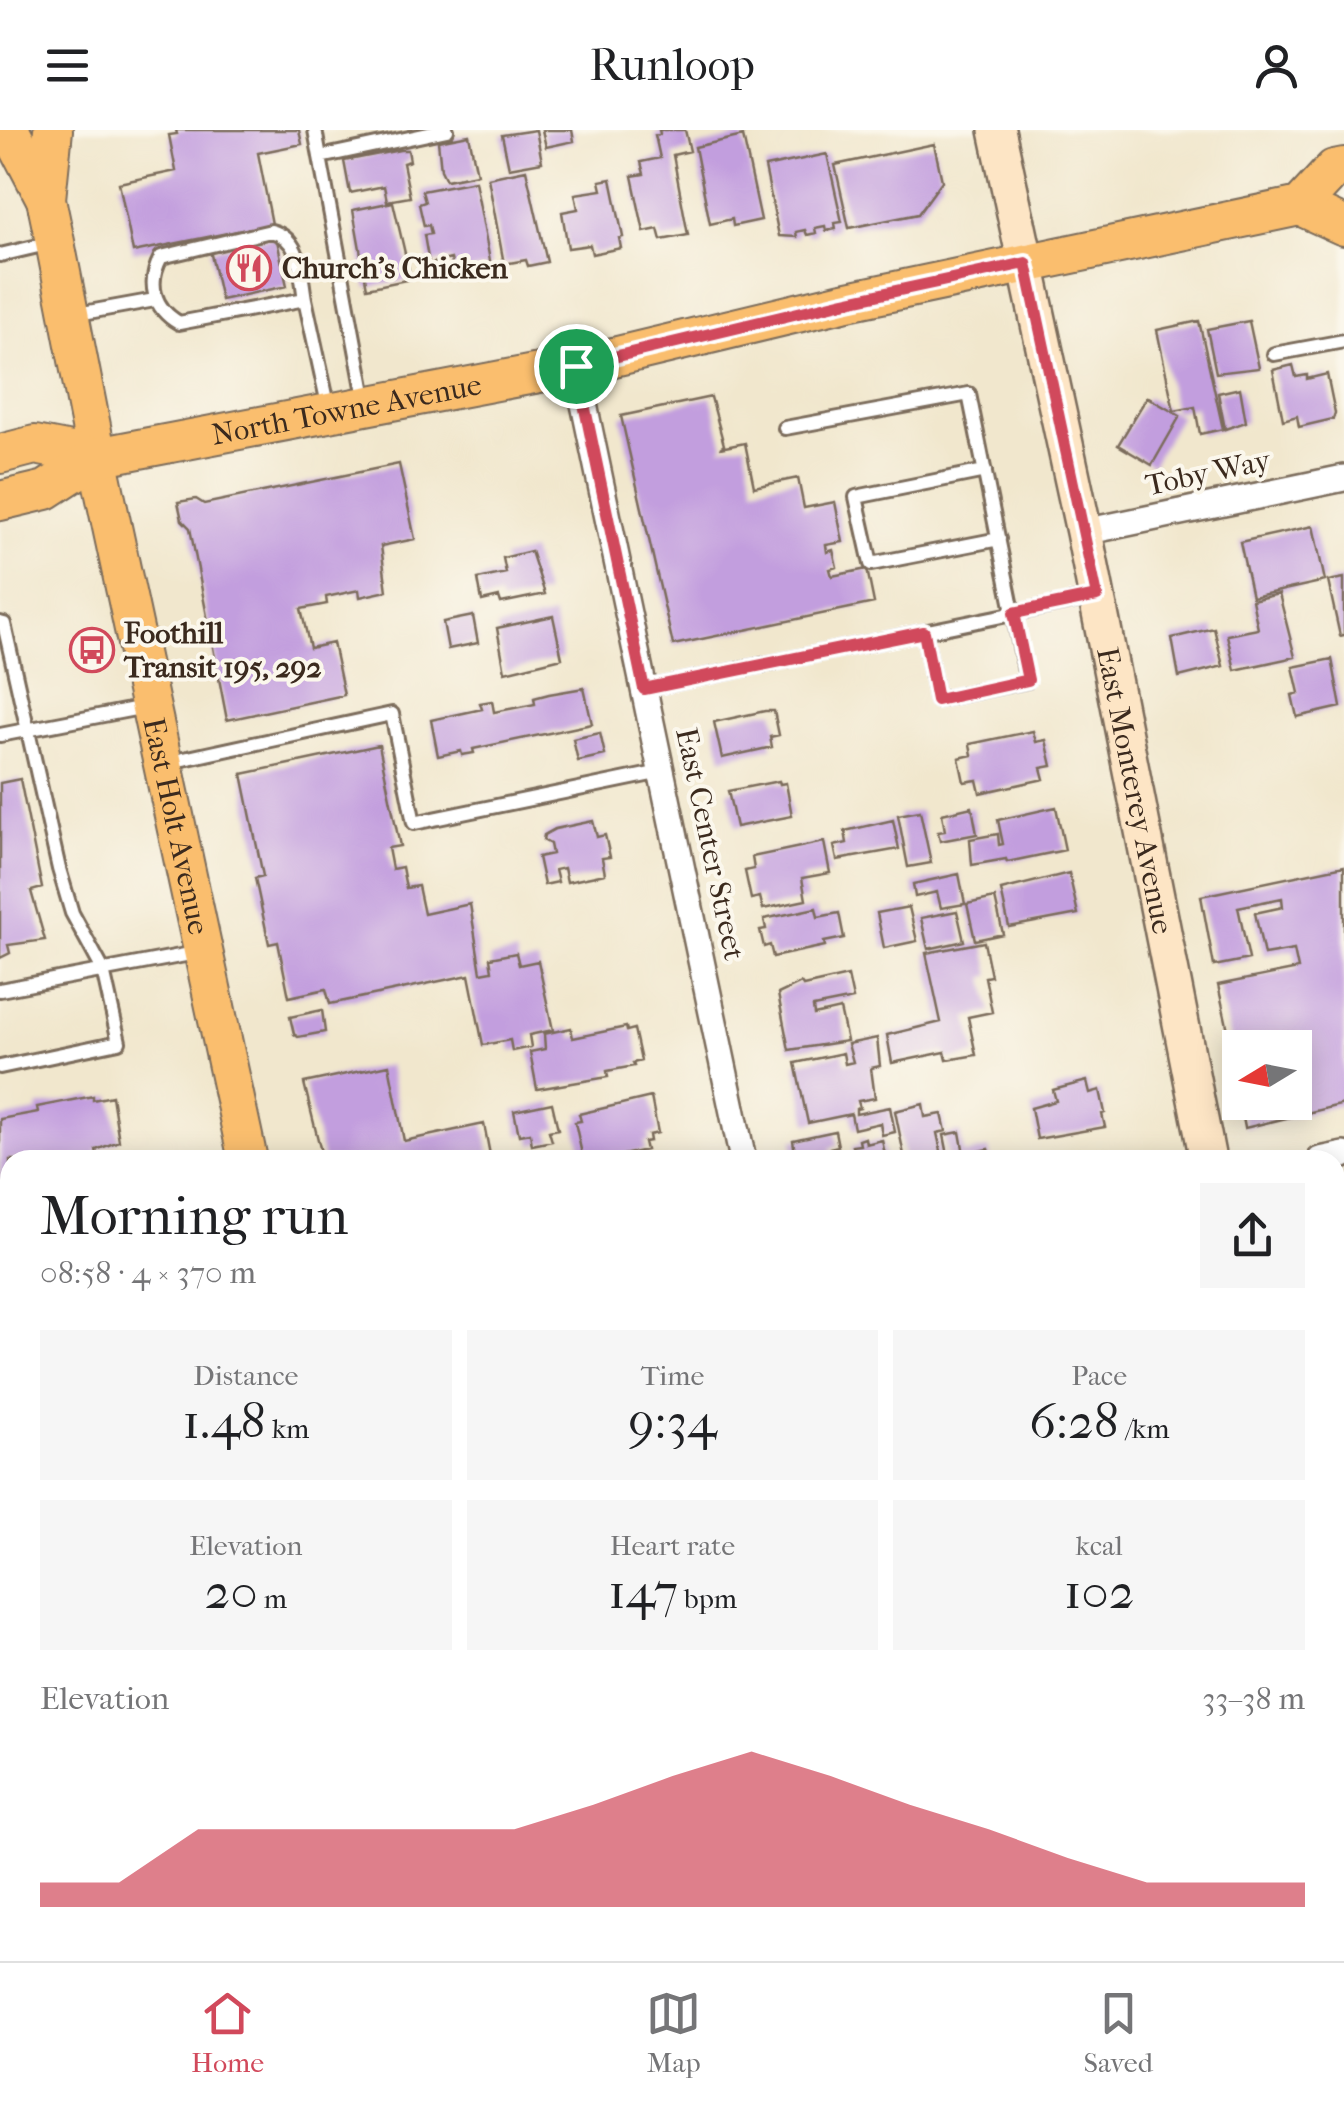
<!DOCTYPE html>
<html lang="en">
<head>
<meta charset="utf-8">
<style>
  body { margin:0; font-family:"IM FELL French Canon",serif; background:#f6f6f6; color:#202124; height:100vh; display:flex; flex-direction:column; font-size:38px; white-space:nowrap }
  * { box-sizing:border-box; margin:0 }
  p { font-size:32px; color:#757577 }
  .icon { flex:none; width:55px; height:55px; fill:none; stroke:currentColor; stroke-width:2; stroke-linecap:round; stroke-linejoin:round }
  .map { position:relative; flex:1; overflow:hidden }
  .panel { position:absolute; left:0px; top:1020px; width:1345px; height:812px; display:flex; flex-direction:column; background:#fff; border-radius:30px 30px 0 0; box-shadow:0 5px 25px #0003 }
  .panel>* { flex:none }
  .needle { width:65px; rotate:260deg }
  .tools { position:absolute; left:1222px; top:900px; display:grid; gap:20px }
  .tools a { display:grid; place-items:center; width:90px; height:90px; border-radius:0px; background:#fff; box-shadow:0 5px 25px #0003; font-size:50px }
  .pin { position:absolute; display:grid; place-items:center; width:85px; height:85px; color:#fff; margin:-42px; border:5px solid #fff; border-radius:50%; box-shadow:0 2px 10px #0007 }
  .round { display:grid; place-items:center; flex:none; width:105px; height:105px; border-radius:0px; background:#f6f6f6 }
  .head { display:flex; align-items:center; justify-content:space-between; height:170px; padding:0 40px }
  h1 { font-size:55px; font-weight:600; line-height:75px }
  .metrics { display:grid; grid-template-columns:repeat(3,1fr); gap:15px; height:170px; padding:10px 40px }
  .metrics div { display:grid; align-content:center; border-radius:0px; background:#f6f6f6; text-align:center }
  .metrics b { font-size:50px; font-weight:600 }
  .metrics small { font-size:28px; font-weight:400 }
  .metrics p { font-size:28px }
  .chart { height:280px; padding:20px 40px }
  .chart p { display:flex; justify-content:space-between }
  .chart svg { width:100%; height:180px; margin-top:10px; fill:#d1495b; opacity:.7 }
  header { display:flex; justify-content:space-between; align-items:center; height:130px; padding:0 40px; background:#fff; font-size:45px; font-weight:600 }
  .menu { display:flex; justify-content:space-around; align-items:center; height:140px; border-top:2px solid #e0e0e0; background:#fff; font-size:28px; color:#757577 }
  .menu a { display:grid; justify-items:center; gap:5px }
  .menu .on { color:#d1495b }
  .map>svg:first-child { display:block }
  .building { fill:#c29ede }
  .lines { fill:none; stroke-linecap:round; stroke-linejoin:round }
  .lane-casing { stroke:#7b6c5b; stroke-width:18 }
  .street-casing { stroke:#7b6c5b; stroke-width:30 }
  .secondary-casing { stroke:#7b6c5b; stroke-width:40 }
  .primary-casing { stroke:#7b6c5b; stroke-width:42 }
  .lane { stroke:#fff; stroke-width:12 }
  .street { stroke:#fff; stroke-width:25 }
  .secondary { stroke:#fde5c5; stroke-width:35 }
  .primary { stroke:#fabe6e; stroke-width:38 }
  .route-casing { stroke:#fff; stroke-width:20 }
  .route { stroke:#d1495b; stroke-width:12 }
  .labels { text-anchor:middle; dominant-baseline:central; stroke-width:8; stroke-linejoin:round; paint-order:stroke }
  .poi-label { font-size:30px; font-weight:bold; fill:#3b2a1e; stroke:#fbf7ec; text-anchor:start }
  .street-label { font-size:30px; fill:#3b2a1e; stroke:#fbf7ec }
</style>
</head>
<body>
<header><svg class="icon" aria-label="menu" viewBox="0 0 24 24"><path d="M4 6h16M4 12h16M4 18h16"/></svg>Runloop<svg class="icon" aria-label="person" viewBox="0 0 24 24"><circle cx="12" cy="8" r="4"/><path d="M4 21q1-7 8-7t8 7"/></svg></header>
<div class="map">
<svg width="1344" height="1831" viewBox="0 0 1344 1831">
  <rect width="100%" height="100%" fill="#fbf7ec"/>
  <filter id="ink" filterUnits="userSpaceOnUse"><feTurbulence type="fractalNoise" baseFrequency=".01" numOctaves="2"/><feDisplacementMap in="SourceGraphic" scale="20" xChannelSelector="R" yChannelSelector="G"/><feConvolveMatrix kernelMatrix="1 2 1 2 8 2 1 2 1" color-interpolation-filters="sRGB"/></filter>
  <filter id="wash" filterUnits="userSpaceOnUse"><feTurbulence type="fractalNoise" baseFrequency=".0048" numOctaves="4" result="noise"/><feDisplacementMap in="SourceGraphic" scale="40" xChannelSelector="R" yChannelSelector="G"/><feGaussianBlur stdDeviation="2.25" result="paint"/><feColorMatrix in="noise" values="0 0 0 0 0 0 0 0 0 0 0 0 0 0 0 0 0 1.4 0 .05"/><feComposite in="paint" operator="in"/></filter>
  <g filter="url(#wash)">
    <rect width="100%" height="100%" fill="#f1e7cd"/>
    <g id="blocks">
      <path class="building" d="M176 0H299L302 14 258 23 272 94 133 122 119 53 176 41 169 5 177 4Z
        M536 0 542 32 509 38 502 5Z
        M542 0H572L574 11 546 17Z
        M659 0H685L690 21 673 25 688 105 661 110 658 99 644 102 632 46 644 44 641 32 660 28 655 5 660 4Z
        M469 5 477 44 446 50 441 40 438 11Z
        M743 6 761 90 733 96 732 89 710 94 695 17Z
        M934 14 942 51 918 84 849 98 835 35Z
        M400 20H408L410 31 403 33 410 67 387 71 384 56 350 63 344 31Z
        M827 24 842 92 835 93 836 99 826 101 825 96 815 98 816 103 807 105 805 100 796 102 797 107 779 106 765 37Z
        M526 40 547 132 528 136 526 130 504 134 488 48Z
        M611 49 623 107 619 108 621 118 592 124 590 115 568 118 562 82 578 79 575 64 602 60 600 51Z
        M475 51 491 136 454 143 451 129 429 134 424 105 431 104 429 95 424 96 419 74 425 72 422 61Z
        M393 72 411 149 367 158 353 80Z
        M276 106 287 156 221 170 210 120Z
        M1199 191 1223 299 1200 304 1195 277 1174 281 1157 200Z
        M1249 191 1259 238 1216 243 1207 199Z
        M1293 235 1296 247 1307 245V249L1327 244 1335 283 1333 289 1299 297 1297 286 1283 290 1273 240Z
        M1240 258 1246 292 1225 299 1218 263Z
        M711 267 724 315 720 318 745 313 754 357 798 348 804 378 835 372 843 412 826 415 827 422 833 420 837 437 830 439 832 446 867 439 874 473 673 515 621 286Z
        M1147 267 1180 286 1152 335 1118 315Z
        M399 334 415 409 381 416 387 461 360 467 359 460 326 467 327 474 301 479 310 518 333 513 344 565 227 590 190 398 182 390 178 372 196 369 204 374Z
        M1313 396 1325 451 1252 467 1240 412Z
        M531 421 545 464 501 473 499 467 482 471 478 449 506 443 503 428Z
        M1344 448V505L1340 506 1328 451Z
        M1279 464 1295 527 1235 540 1227 505 1258 499 1252 470Z
        M473 486 478 513 448 519 443 492Z
        M553 486 562 528 505 542 497 498Z
        M1214 498 1223 536 1179 547 1172 508Z
        M1332 529 1341 577 1297 587 1292 565 1299 563 1293 537Z
        M584 558 592 594 473 619 474 623 462 625 461 621 438 626 431 590 482 579 480 573 492 571 494 582 535 574 534 568 549 564Z
        M765 581H774L779 605 770 607 772 617 722 628 714 592Z
        M1033 601 1036 612 1046 610 1052 636 1041 638 1044 649 980 663 977 650 964 652 959 628 972 625 970 614Z
        M600 603 605 625 578 631 573 609Z
        M379 615 400 716 388 718 392 739 402 737 406 758 418 756 424 784 470 774 481 843 492 841 490 828 516 823 519 835 538 831 553 900 529 905 531 917 512 921 510 910 483 915 469 845 330 874 326 859 289 867 278 812 269 814 255 748 263 746 242 644Z
        M20 649 42 758 31 761 45 810 8 815 10 823 0 828V653Z
        M779 651 780 654 786 653 792 686 736 697 728 661Z
        M972 677 977 704 940 711 938 702 945 701 942 684Z
        M1056 677 1065 720 1007 732 1006 729 972 735 970 709 998 704 999 715 1003 714 998 690Z
        M920 681 931 733 908 737 898 685Z
        M893 690 899 719 837 730 834 716 847 713 845 701Z
        M593 691 597 707 605 705 610 727 602 728 605 744 567 752 564 738 555 740 558 752 544 755 538 727 552 724 550 714 543 710 544 705 555 699Z
        M824 712 830 743 802 748 806 770 763 779 760 767 751 769 745 741 754 739 752 727Z
        M1344 736V974L1245 998 1240 972H1295V918H1240L1238 966 1234 946 1238 945 1218 855 1298 839 1294 820 1264 825 1255 783 1283 777 1282 768 1238 777 1249 829 1214 836 1201 766Z
        M1069 743 1078 784 1009 797 1001 760Z
        M959 744 965 774 941 778 937 762 915 767 913 754Z
        M995 768 1003 804 975 810 967 774Z
        M909 777 917 811 884 818 877 783Z
        M816 778 818 787 839 783 844 808 824 812 825 816 773 827 770 815 764 817 760 800 766 799 764 789Z
        M957 781 964 811 928 819 921 788Z
        M984 812 991 846 985 847 992 882 968 887 976 925 947 930 945 922 892 933 887 905 941 892 926 823Z
        M848 846 853 869 813 877 814 885 840 879 847 911 789 920 778 864 801 853 803 856Z
        M322 880 325 902 298 907 294 904 290 887Z
        M626 897 627 901 634 899 641 931 633 933 634 936 607 941 608 947 537 959 530 922 545 919 544 904 571 898 573 908Z
        M877 908 880 936 871 938 875 968 858 971 860 978 856 979V984L890 977 895 1002 882 1005 880 993 854 999 851 984 808 993 795 933 843 923 845 934 853 932 848 914Z
        M389 935 404 1011 484 994 491 1030H323L304 953Z
        M1087 951 1090 963 1100 960 1105 983 1102 984 1105 997 1037 1009 1031 978 1056 971 1053 960Z
        M93 966V970L112 966 119 1011 96 1020 98 1030H10V1052L0 1054V989L38 982 37 977Z
        M651 967 658 1003 649 1005 650 1011 644 1012 646 1020 600 1030 598 1025 583 1029 575 992 581 991 579 984Z
        M552 973 558 999 549 1001 552 1011 532 1015 530 1003 519 1005 514 981Z
        M923 974 925 987 942 984 946 1001 937 1003 943 1030H905L895 981Z
        M835 1001 838 1016 830 1018 833 1030H788L787 1025 795 1023 793 1010Z
        M960 1002 964 1024 989 1019 991 1030H949L944 1005Z
        M865 1008 866 1014 882 1010 886 1030H855L852 1016 860 1015 859 1010Z
        M1344 1093V1131L1335 1133V1094Z
        M1344 1160V1208L1335 1210V1162Z
        M1344 1229V1279L1335 1281V1231Z
        M1344 1302V1420H1342L1335 1386V1303Z
        M10 1471V1508L0 1510V1473Z
        M10 1579V1619H8L0 1581Z
        M10 1742V1777L0 1779V1744Z
        M142 1822H157L158 1831H125Z
        M204 1822H265L267 1831H197L195 1824Z
        M278 1822H320L322 1831H280Z
        M1264 1822H1298L1299 1831H1266Z"/>
    </g>
  </g>
  <g filter="url(#ink)">
    <use href="#blocks" fill-opacity="0" stroke="#7b6c5b" stroke-width="2.5"/>
    <g class="lines">
      <defs>
        <path id="lane" d="M315 0 366 273
          M320 27 447 0
          M271 101C302 109 300 142 305 169L179 193C153 178 147 153 161 127Z
          M0 125 51 113
          M305 169 329 279
          M72 185 155 170
          M1274 224 1344 211
          M785 298 969 264 1027 551 937 570 924 502
          M985 341 856 367 871 434 999 409
          M0 493 4 494 59 739 72 783 103 840 119 912 0 937
          M644 559 1095 467
          M0 605 145 577
          M165 633 392 584 414 693 661 642
          M0 860 201 822
          M95 1822 97 1831
          M518 1822 520 1831
          M593 1822 595 1831
          M817 1822 819 1831
          M0 1826 17 1822
          M742 1831 785 1822"/>
        <path id="street" d="M576 236 743 1030
          M1084 402 1344 348
          M1320 1030 1344 1025
          M1335 1498 1344 1497
          M909 1822 911 1831"/>
        <g id="secondary">
          <path id="s1" d="M997 0 1084 402 1208 1030"/>
          <path d="M1335 1590 1344 1633"/>
        </g>
        <g id="primary">
          <path d="M10 0 46 69"/>
          <path id="s2" d="M53 0 46 69 55 112 97 327 248 1030"/>
          <path d="M1300 76 1344 96"/>
          <path d="M0 324 35 315 97 327"/>
          <path id="s3" d="M0 371 46 360 97 327 576 236 843 172 1300 76 1334 39 1344 37"/>
          <path d="M384 1822 386 1831"/>
          <path d="M433 1822 435 1831"/>
        </g>
      </defs>
      <use href="#lane" class="lane-casing"/>
      <use href="#street" class="street-casing"/>
      <use href="#secondary" class="secondary-casing"/>
      <use href="#primary" class="primary-casing"/>
      <use href="#lane" class="lane"/>
      <use href="#street" class="street"/>
      <use href="#secondary" class="secondary"/>
      <use href="#primary" class="primary"/>
    </g>
  </g>
  <g class="lines" filter="url(#ink)">
    <defs>
      <path id="route" d="M1026 133 1097 466 1014 483 1028 550 937 570 924 502 644 559 576 236 844 172Z"/>
    </defs>
    <use href="#route" class="route-casing"/>
    <use href="#route" class="route"/>
  </g>
  <defs>
    <symbol id="restaurant-ring" viewBox="-11 -11 22 22"><circle r="9.5" fill="#fbf7ec" stroke="#d1495b" stroke-width="1.5"/><path d="M-5-6h1v4h1v-4h1v4h1v-4h1v5L-1.5 .5V6h-2V.5L-5-1ZM5-6V6H3V1.5H1.5Q1.5-4 5-6Z" fill="#d1495b"/></symbol>
    <symbol id="bus-ring" viewBox="-11 -11 22 22"><circle r="9.5" fill="#fbf7ec" stroke="#d1495b" stroke-width="1.5"/><path d="M-5-6H5V4H4V6H2V4H-2V6H-4V4H-5ZM-3.5-4V0h7V-4ZM-3.5 1.2v1.5H-2V1.2ZM2 1.2v1.5H3.5V1.2Z" fill="#d1495b"/></symbol>
  </defs>
  <g fill-rule="evenodd">
    <use href="#restaurant-ring" x="224" y="113" width="50" height="50"/>
    <use href="#bus-ring" x="67" y="495" width="50" height="50"/>
  </g>
  <g class="labels">
    <g class="poi-label">
      <text x="282" y="138">Church's Chicken</text>
      <text x="124" y="503">Foothill<tspan x="124" dy="34">Transit 195, 292</tspan></text>
    </g>
    <g class="street-label">
      <text stroke="none"><textPath href="#s3" startOffset="362">North Towne Avenue</textPath></text>
      <text transform="translate(1208 343) rotate(-12)">Toby Way</text>
      <text stroke="none"><textPath href="#s1" startOffset="675">East Monterey Avenue</textPath></text>
      <text stroke="none"><textPath href="#s2" startOffset="710">East Holt Avenue</textPath></text>
      <text transform="translate(710 714) rotate(78)">East Center Street</text>
    </g>
  </g>
</svg>
<div class="tools">
<a><svg class="needle" viewBox="-14 -14 28 28"><path d="M0-13l5 13h-10z" fill="#e53935"/><path d="M0 13l5-13h-10z" fill="#757577"/></svg></a>
</div>
<div class="pin" style="left:576px;top:236px;background:#1e9e55"><svg class="icon" aria-label="arrive" viewBox="0 0 24 24"><path d="M6 21V4h12l-3 4 3 4H6"/></svg></div>
<section class="panel">
<div class="head"><div><h1>Morning run</h1><p>08:58 · 4 × 370 m</p></div><a class="round"><svg class="icon" aria-label="share" viewBox="0 0 24 24"><path d="M12 15V3M7 8l5-5 5 5M5 13v7h14v-7"/></svg></a></div>
<div class="metrics">
<div><p>Distance</p><b>1.48<small> km</small></b></div>
<div><p>Time</p><b>9:34</b></div>
<div><p>Pace</p><b>6:28<small> /km</small></b></div>
</div>
<div class="metrics">
<div><p>Elevation</p><b>20<small> m</small></b></div>
<div><p>Heart rate</p><b>147<small> bpm</small></b></div>
<div><p>kcal</p><b>102</b></div>
</div>
<div class="chart"><p><span>Elevation</span>33–38 m</p>
<svg viewBox="0 0 160 44" preserveAspectRatio="none"><path d="M0 44V38L10 38L20 25L30 25L40 25L50 25L60 25L70 19L80 12L90 6L100 12L110 19L120 25L130 32L140 38L150 38L160 38V44z"/></svg>
</div>
</section>
</div>
<nav class="menu">
<a class="on"><svg class="icon" aria-label="home" viewBox="0 0 24 24"><path d="M3 11l9-7 9 7M6 9v11h12V9"/></svg>Home</a>
<a><svg class="icon" aria-label="map" viewBox="0 0 24 24"><path d="M3 6l6-2 6 2 6-2v14l-6 2-6-2-6 2zM9 4v14M15 6v14"/></svg>Map</a>
<a><svg class="icon" aria-label="saved" viewBox="0 0 24 24"><path d="M7 4h10v16l-5-4-5 4z"/></svg>Saved</a>
</nav>
</body>
</html>
